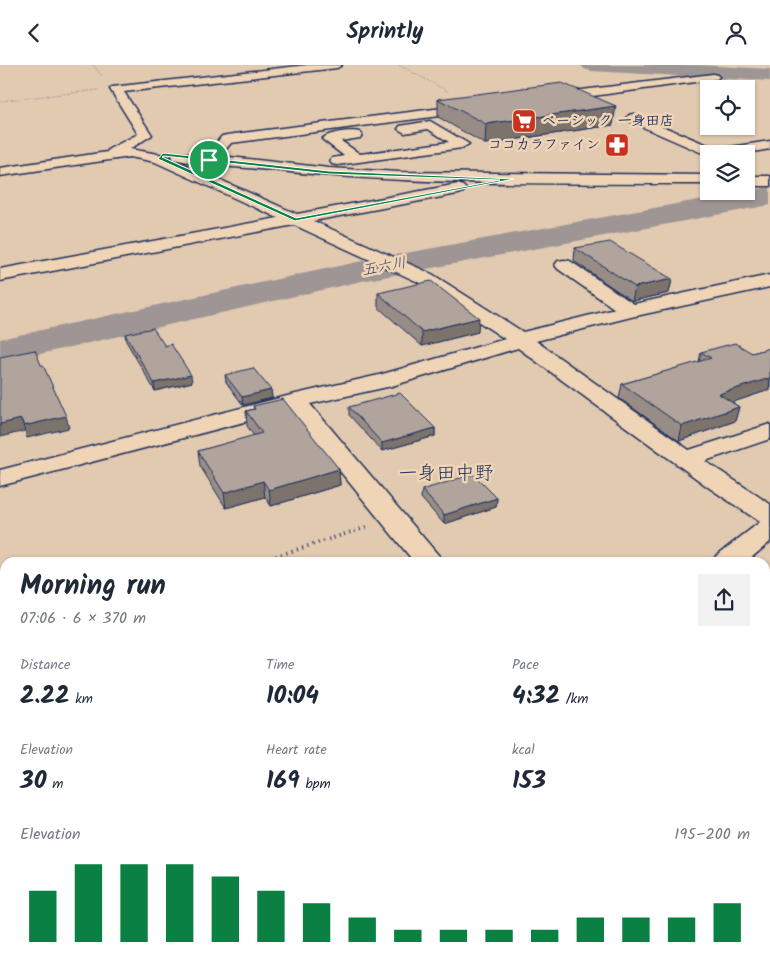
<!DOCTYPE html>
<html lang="en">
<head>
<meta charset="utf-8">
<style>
  body { margin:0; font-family:Kalam,"Klee One",sans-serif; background:#f2f2f3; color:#1f2937; height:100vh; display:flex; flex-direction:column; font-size:19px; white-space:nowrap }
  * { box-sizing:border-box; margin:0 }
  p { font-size:16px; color:#747a83 }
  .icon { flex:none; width:28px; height:28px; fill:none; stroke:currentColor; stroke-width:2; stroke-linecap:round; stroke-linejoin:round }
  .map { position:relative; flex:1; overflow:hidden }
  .sheet { position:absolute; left:0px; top:492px; width:770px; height:406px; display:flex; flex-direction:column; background:#fff; border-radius:15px 15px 0 0; box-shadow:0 1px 4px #0004 }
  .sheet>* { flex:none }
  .buttons { position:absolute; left:700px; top:15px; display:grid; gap:10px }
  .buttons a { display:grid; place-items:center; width:55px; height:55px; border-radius:0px; background:#fff; box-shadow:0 1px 4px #0004; font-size:25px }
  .pin { position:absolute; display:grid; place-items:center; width:42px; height:42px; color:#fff; margin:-21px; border:2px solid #fff; border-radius:50%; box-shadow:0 1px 5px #0007 }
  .round { display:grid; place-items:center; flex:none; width:52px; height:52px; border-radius:0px; background:#f2f2f3 }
  .head { display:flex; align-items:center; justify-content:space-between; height:85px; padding:0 20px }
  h1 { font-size:28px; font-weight:700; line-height:38px }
  .stats { display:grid; grid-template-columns:repeat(3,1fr); gap:8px; height:85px; padding:5px 20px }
  .stats div { display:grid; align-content:center }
  .stats b { font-size:25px; font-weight:700 }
  .stats small { font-size:14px; font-weight:400 }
  .stats p { font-size:14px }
  .chart { height:140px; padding:10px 20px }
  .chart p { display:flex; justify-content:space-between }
  .chart svg { width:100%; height:90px; margin-top:5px; stroke:#0b8043; stroke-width:6 }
  header { display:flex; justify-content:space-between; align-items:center; height:65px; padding:0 20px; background:#fff; font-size:22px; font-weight:700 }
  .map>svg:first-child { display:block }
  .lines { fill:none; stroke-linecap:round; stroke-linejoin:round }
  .river { fill:#9e9595; fill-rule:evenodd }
  .minor-casing { stroke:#1b2f5e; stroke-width:3 }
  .path-far2 { stroke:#1b2f5e; stroke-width:1; stroke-dasharray:0.5 2; stroke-linecap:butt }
  .path-far1 { stroke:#1b2f5e; stroke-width:4; stroke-dasharray:1 4.5; stroke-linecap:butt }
  .path { stroke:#1b2f5e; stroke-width:4.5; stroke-dasharray:2 5.5; stroke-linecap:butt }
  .minor { fill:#efd4b6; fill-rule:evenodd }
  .wall { fill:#988d86; stroke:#1b2f5e }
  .shaded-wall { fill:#7c736d; stroke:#1b2f5e }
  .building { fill:#b1a49c; stroke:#1b2f5e }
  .route { fill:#0b8043; stroke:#fff; fill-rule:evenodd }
  .labels { text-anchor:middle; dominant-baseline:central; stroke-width:5; stroke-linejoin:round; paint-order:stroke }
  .far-poi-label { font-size:14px; font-weight:bold; fill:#1b2f5e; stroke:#efd4b6; text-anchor:start }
  .far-water-label { font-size:15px; font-style:italic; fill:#354369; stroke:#efd4b6 }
  .quarter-label { font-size:19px; fill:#1b2f5e; stroke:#efd4b6 }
</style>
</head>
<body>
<header><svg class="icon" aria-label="back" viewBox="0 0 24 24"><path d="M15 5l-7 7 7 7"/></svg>Sprintly<svg class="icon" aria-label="person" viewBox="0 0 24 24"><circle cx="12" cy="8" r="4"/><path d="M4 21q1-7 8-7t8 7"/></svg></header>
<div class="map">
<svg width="770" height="898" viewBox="0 0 770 898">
  <rect width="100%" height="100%" fill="#e2cab1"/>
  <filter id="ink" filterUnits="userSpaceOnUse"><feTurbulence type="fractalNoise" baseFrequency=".02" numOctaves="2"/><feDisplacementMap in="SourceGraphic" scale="10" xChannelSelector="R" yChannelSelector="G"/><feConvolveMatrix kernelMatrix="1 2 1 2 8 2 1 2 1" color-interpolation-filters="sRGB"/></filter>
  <g filter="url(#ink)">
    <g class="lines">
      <path class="river" d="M581 0H698L770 4V16L591 6 584 4Z
        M770 122V140L362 216 0 298V274L362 196Z"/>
      <defs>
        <path id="minor" d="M307 0H342L337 3 124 27 152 70 130 84 164 90 297 149 458 119 463 121 466 124 463 127 458 129 313 156 432 209 523 267 615 244 558 204 555 200 558 196 564 195 570 196 634 239 770 210V222L631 252 536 276 689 385 770 359V374L705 396 770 439V477L745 498H712L716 491 760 457 708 422 518 283 392 321 310 339 445 498H415L290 345 0 421V405L287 331 379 310 505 274 418 217 294 160 0 216V204L278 153 155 97 130 92 0 111V103L107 87 109 84 138 69 110 24 112 22Z
          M713 9 717 10 719 12 717 14 549 37 543 33 549 29Z
          M474 39 478 40 480 43 478 46 231 78 220 91 329 103 399 107 709 110V119C566 118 422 121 280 106 246 102 206 102 174 94L172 91 174 88 206 90 222 71 227 70Z
          M633 49 717 84 770 76V84L742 89H709V91L629 56 627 53 629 50Z
          M430 56 469 79 462 83 337 100 332 99 330 96 332 93 344 91 322 74C329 67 351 65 360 67L362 70 360 73 341 76 360 89 449 77 428 64 405 68 398 64 400 61Z
          M746 111H770V121H746Z
          M765 871 770 873V898H745L743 894H765Z"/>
      </defs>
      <use href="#minor" class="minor-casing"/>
      <path class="path-far2" d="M93 0 102 11
        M399 0 449 27
        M0 36 98 25"/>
      <path class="path-far1" d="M255 498 367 462
        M0 578 5 576"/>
      <path class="path" d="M765 771 770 768
        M0 824 5 822"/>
      <use href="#minor" class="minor"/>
    </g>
    <path class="wall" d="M438 34 613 60 485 79 438 52Z
      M575 183 672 214 669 228 632 236 574 196Z
      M378 228 478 267 422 281 378 242Z
      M125 269 192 317 155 326 126 276Z
      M770 283V326L769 325 732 337 739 342 735 356 679 376 619 333 622 319 699 297 701 287 752 288Z
      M225 310 271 325 272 333 243 340 226 317Z
      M253 341 339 404 340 420 271 441 265 432 226 443 200 401 198 386 254 371 247 361 246 346 254 344Z
      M349 342 435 363V371L382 386 349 350Z
      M422 425 497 433 496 442 444 459 421 433Z
      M439 894H763L766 898H431Z"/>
    <path class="shaded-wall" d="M616 41 613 60 485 79 486 59Z
      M672 214 669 228 632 236 635 222Z
      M479 253 478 267 422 281V267Z
      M191 310 192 317 155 326 154 318Z
      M770 313 769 325 716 343 719 329Z
      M271 325 272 333 243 340 242 332Z
      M739 342 735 356 679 376 682 361Z
      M66 351 69 363 27 373 24 361Z
      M21 354 25 366 0 372V359Z
      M435 363V371L382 386V378Z
      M339 404 340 420 271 441 269 425Z
      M263 416 265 432 226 443 224 428Z
      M497 433 496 442 444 459V450Z
      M644 894H656L655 898H637Z"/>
    <path class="building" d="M562 18 616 41 486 59 438 34Z
      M610 177 672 214 635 222 575 183Z
      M431 216 479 253 422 267 378 228Z
      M153 263 165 281 171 279 191 310 154 318 125 269Z
      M735 278 752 288 770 283V313L719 329 739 342 682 361 622 319 711 293 701 287Z
      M35 285 41 300H43L66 351 24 361 21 354 0 359V292Z
      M253 303 271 325 242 332 225 310Z
      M400 328 435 363 382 378 349 342Z
      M283 334 339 404 269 425 263 416 224 428 198 386 262 368 246 346 255 344 253 341Z
      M473 409 497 433 444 450 422 425Z
      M439 894H644L637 898H431Z
      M666 894H763L766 898H669Z"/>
  </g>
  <path class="route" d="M163 88 329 106 514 114 295 156 158 94ZM164 91 329 109 500 115 296 153 162 92Z"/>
  <defs>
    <symbol id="supermarket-square" viewBox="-11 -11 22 22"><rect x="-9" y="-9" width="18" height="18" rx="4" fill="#c8321e" stroke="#efd4b6"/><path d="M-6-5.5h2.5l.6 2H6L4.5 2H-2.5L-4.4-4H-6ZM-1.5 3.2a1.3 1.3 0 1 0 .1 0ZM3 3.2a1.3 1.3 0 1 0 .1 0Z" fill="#fff"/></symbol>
    <symbol id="pharmacy-square" viewBox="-11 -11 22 22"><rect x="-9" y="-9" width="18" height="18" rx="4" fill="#c8321e" stroke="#efd4b6"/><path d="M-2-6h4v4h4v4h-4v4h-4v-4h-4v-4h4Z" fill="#fff"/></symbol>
  </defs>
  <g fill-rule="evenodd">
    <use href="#supermarket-square" x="510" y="42" width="28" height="28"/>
    <use href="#pharmacy-square" x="603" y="66" width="28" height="28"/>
  </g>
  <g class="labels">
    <g class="far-poi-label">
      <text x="542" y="56">ベーシック 一身田店</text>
      <text x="600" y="80" text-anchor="end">ココカラファイン</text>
    </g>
    <g class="far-water-label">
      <text transform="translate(384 202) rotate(-11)">五六川</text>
    </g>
    <g class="quarter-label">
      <text x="446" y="409">一身田中野</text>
    </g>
  </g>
</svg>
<div class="buttons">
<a><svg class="icon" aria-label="locate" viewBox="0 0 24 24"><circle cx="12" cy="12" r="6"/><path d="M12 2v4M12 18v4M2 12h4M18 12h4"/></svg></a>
<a><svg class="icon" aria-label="layers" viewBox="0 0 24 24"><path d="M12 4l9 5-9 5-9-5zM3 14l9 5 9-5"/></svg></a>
</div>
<div class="pin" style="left:209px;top:95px;background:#1e9e55"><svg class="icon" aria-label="arrive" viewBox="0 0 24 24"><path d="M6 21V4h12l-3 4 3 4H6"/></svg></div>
<section class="sheet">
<div class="head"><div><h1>Morning run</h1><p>07:06 · 6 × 370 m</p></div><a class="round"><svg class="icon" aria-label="share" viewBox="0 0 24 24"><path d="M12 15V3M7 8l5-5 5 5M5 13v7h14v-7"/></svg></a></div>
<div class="stats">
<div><p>Distance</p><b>2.22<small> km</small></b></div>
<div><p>Time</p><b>10:04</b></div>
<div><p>Pace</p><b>4:32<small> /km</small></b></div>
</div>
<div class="stats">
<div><p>Elevation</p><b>30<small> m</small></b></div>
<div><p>Heart rate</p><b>169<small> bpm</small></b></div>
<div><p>kcal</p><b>153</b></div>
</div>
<div class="chart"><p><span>Elevation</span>195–200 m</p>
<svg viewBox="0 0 160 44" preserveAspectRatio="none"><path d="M5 44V19M15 44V6M25 44V6M35 44V6M45 44V12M55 44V19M65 44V25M75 44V32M85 44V38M95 44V38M105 44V38M115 44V38M125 44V32M135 44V32M145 44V32M155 44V25"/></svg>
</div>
</section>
</div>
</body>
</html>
